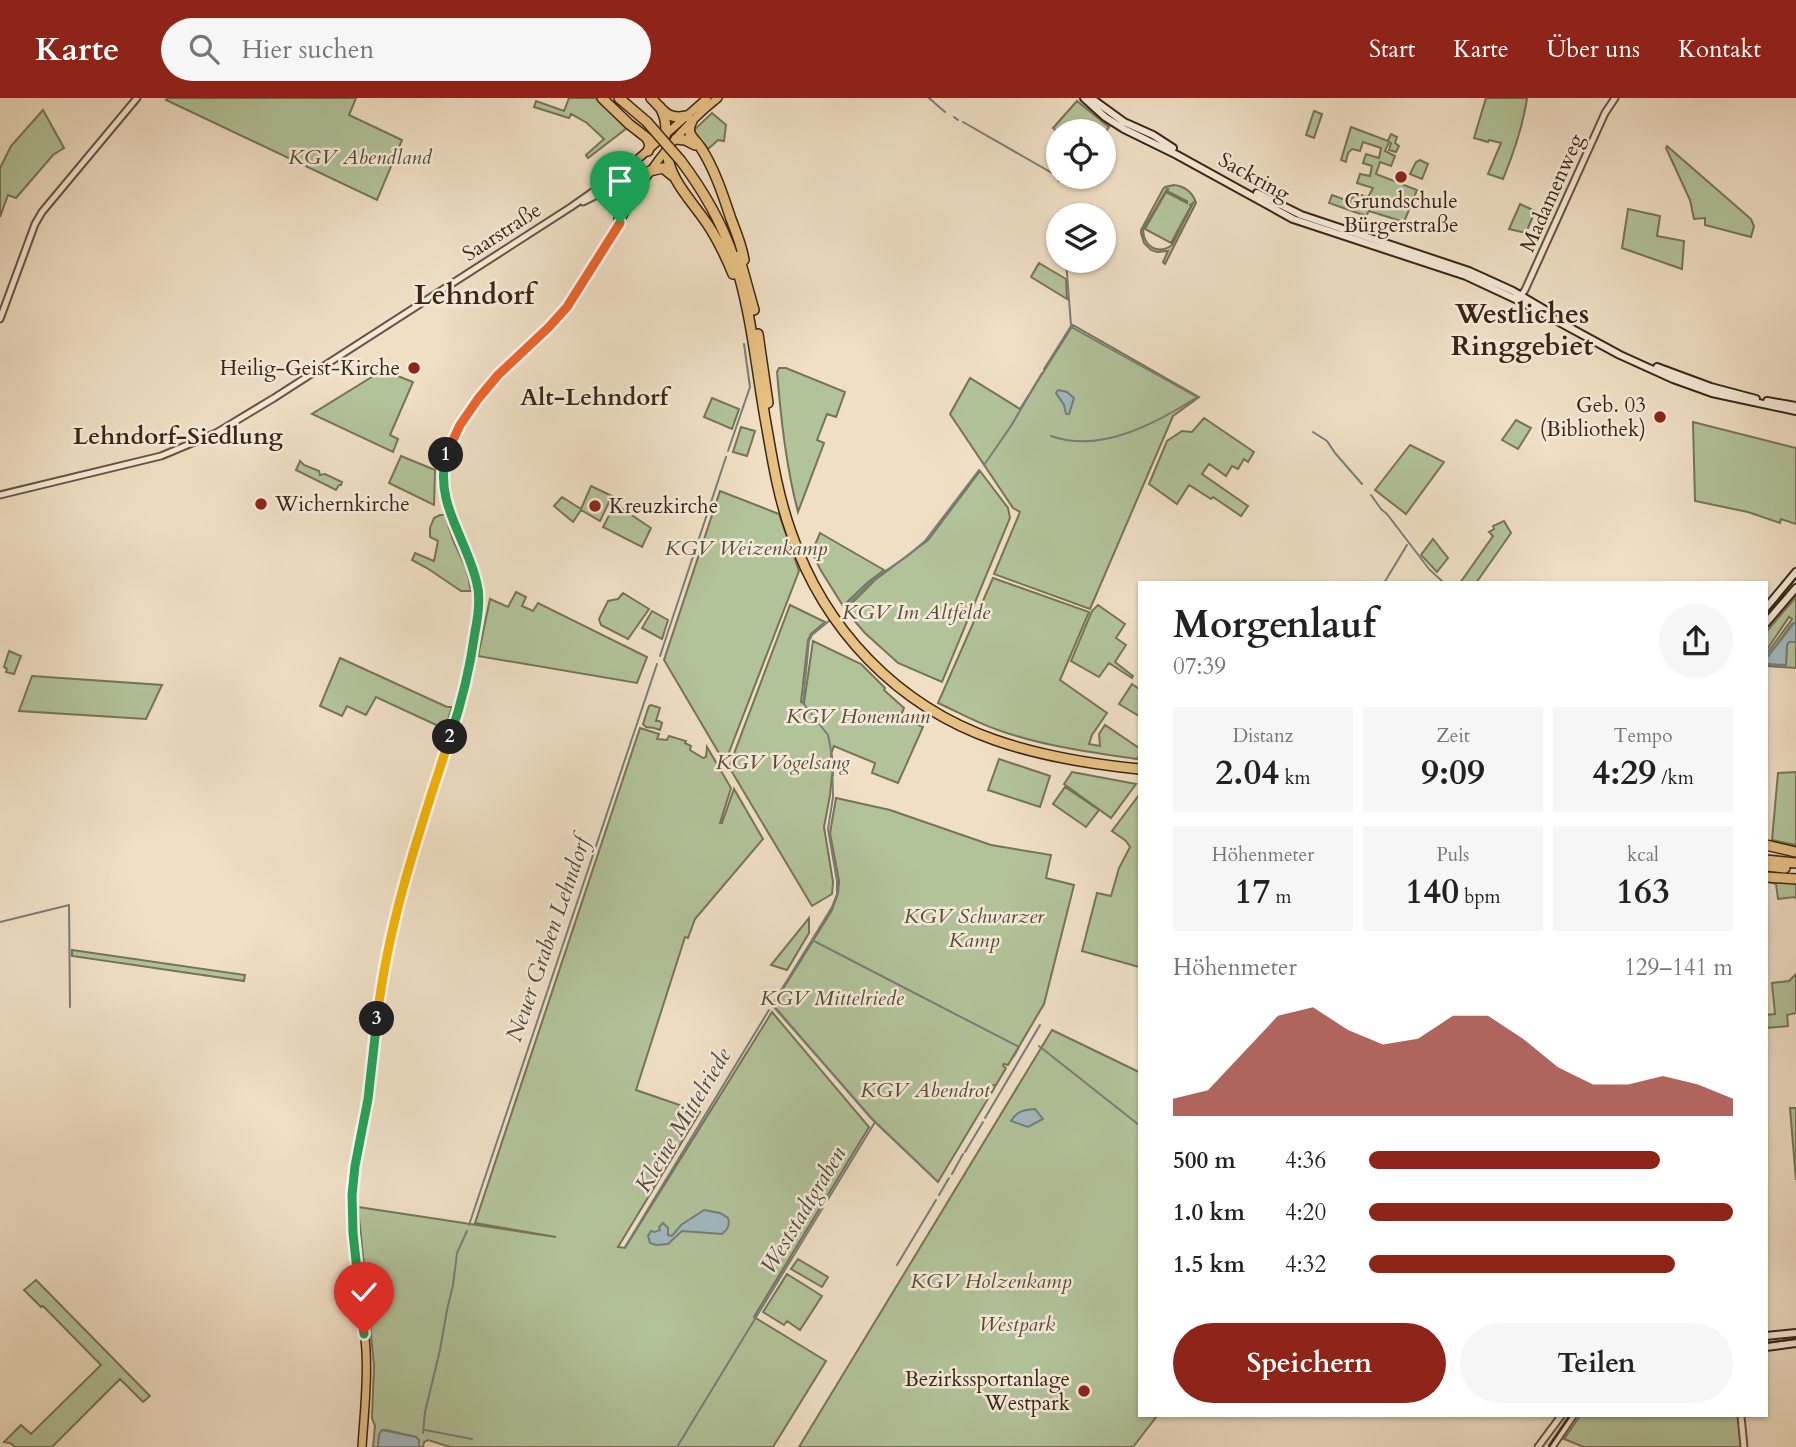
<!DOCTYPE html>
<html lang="de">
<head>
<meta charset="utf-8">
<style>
  body { margin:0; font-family:Cardo,serif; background:#f6f6f6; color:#222; height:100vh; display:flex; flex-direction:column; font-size:26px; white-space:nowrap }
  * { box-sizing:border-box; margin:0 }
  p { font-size:23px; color:#767676 }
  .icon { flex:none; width:38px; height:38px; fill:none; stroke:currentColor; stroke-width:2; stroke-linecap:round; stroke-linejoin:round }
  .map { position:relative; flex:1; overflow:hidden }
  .panel { position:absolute; left:1138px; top:483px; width:630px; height:836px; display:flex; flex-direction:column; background:#fff; border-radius:0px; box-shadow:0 2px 5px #0004 }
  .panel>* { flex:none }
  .fabs { position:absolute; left:1046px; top:21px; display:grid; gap:14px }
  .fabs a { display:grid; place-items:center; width:70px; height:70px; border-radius:50%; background:#fff; box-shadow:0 2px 5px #0004; font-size:35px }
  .pin { position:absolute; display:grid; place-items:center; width:60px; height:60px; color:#fff; margin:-72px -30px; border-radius:50% 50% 50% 0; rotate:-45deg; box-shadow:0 0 7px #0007 }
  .pin .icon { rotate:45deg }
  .km { position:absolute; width:35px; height:35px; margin:-18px; border-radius:50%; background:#222; color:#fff; font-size:19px; line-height:35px; text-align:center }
  .round { display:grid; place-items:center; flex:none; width:74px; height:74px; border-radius:37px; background:#f6f6f6 }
  .summary { display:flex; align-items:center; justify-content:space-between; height:119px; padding:0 35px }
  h1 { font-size:38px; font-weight:800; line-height:52px }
  .figures { display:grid; grid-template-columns:repeat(3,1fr); gap:10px; height:119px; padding:7px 35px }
  .figures div { display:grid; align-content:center; border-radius:0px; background:#f6f6f6; text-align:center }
  .figures b { font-size:35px; font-weight:800 }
  .figures small { font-size:19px; font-weight:400 }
  .figures p { font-size:19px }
  .chart { height:196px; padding:14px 35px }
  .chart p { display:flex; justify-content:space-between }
  .chart svg { width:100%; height:126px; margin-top:7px; fill:#8f2418; opacity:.7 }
  .action { display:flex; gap:14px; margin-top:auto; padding:14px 35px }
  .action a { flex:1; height:80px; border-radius:42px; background:#8f2418; color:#fff; font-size:28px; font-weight:800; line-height:80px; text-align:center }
  .action a+a { background:#f6f6f6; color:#222 }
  ul { padding:0 35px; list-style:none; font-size:23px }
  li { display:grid; grid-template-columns:112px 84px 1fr; align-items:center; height:52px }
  li i { height:18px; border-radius:9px; background:#8f2418 }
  header { display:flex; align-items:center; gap:42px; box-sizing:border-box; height:98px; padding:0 35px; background:#8f2418; color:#fff }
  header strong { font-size:33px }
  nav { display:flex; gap:38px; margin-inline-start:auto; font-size:24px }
  .search { width:490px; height:63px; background:#f6f6f6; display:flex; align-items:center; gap:18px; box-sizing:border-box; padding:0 24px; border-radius:38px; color:#767676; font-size:26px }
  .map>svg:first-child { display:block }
  .green { fill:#b2c39a; stroke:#767458; stroke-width:2; fill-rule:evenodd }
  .water { fill:#a1b9c0; stroke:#777e7c; stroke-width:2 }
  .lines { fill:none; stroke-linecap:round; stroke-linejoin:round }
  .stream { stroke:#777e7c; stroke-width:2 }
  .tertiary-casing { stroke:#675442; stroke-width:9 }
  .secondary-casing { stroke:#392617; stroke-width:10 }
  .primary-casing { stroke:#392617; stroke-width:10 }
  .motorway-casing { stroke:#392617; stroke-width:12 }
  .tertiary { stroke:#f5ead9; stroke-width:5 }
  .secondary { stroke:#f5ead9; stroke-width:6 }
  .primary { stroke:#e8c082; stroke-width:7 }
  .motorway { stroke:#e8c082; stroke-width:9 }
  .tram { stroke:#392617; stroke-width:2 }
  .motorway-bridge-casing { stroke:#392617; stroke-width:12; stroke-linecap:butt }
  .motorway-bridge { stroke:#e8c082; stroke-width:9 }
  .split-1-casing { stroke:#fff; stroke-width:14 }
  .split-2-casing { stroke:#fff; stroke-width:14 }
  .split-3-casing { stroke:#fff; stroke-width:14 }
  .split-4-casing { stroke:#fff; stroke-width:14 }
  .split-1 { stroke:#f0652b; stroke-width:9 }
  .split-2 { stroke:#22a559; stroke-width:9 }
  .split-3 { stroke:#f5b400; stroke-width:9 }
  .split-4 { stroke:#22a559; stroke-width:9 }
  .poi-dot { fill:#8f2418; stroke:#f5ead9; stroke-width:2.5 }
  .labels { text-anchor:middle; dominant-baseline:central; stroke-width:5; stroke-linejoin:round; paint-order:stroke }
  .park-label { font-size:21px; font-style:italic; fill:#574d38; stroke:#f5ead9 }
  .street-label { font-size:21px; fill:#392617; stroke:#f5ead9 }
  .poi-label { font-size:21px; fill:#392617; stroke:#f5ead9; text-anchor:end }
  .water-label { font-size:23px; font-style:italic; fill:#534b41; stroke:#f5ead9 }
  .quarter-label { font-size:24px; font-weight:bold; fill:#392617; stroke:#f5ead9 }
  .district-label { font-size:28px; font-weight:bold; fill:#392617; stroke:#f5ead9 }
</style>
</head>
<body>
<header>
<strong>Karte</strong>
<div class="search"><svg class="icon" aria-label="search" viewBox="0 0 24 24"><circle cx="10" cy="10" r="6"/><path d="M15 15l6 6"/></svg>Hier suchen</div>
<nav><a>Start</a><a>Karte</a><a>Über uns</a><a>Kontakt</a></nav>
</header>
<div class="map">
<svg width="1796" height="1349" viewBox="0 0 1796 1349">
  <rect width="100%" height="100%" fill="#f0dfc5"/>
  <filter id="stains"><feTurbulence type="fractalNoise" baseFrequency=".00286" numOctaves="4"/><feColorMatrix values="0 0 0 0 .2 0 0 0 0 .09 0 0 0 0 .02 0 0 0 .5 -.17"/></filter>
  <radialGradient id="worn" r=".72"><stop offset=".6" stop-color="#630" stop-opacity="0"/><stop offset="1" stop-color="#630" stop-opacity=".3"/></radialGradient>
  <path class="green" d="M168 0H356L349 17 402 42 377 102 166 2Z
    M569 0H596L627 28V30L588 60 586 57 604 41 587 25 571 16 569 20 534 9 536 3 564 13Z
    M1486 0H1527C1523 29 1514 54 1503 81L1488 76 1501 45 1489 42 1488 44 1474 40Z
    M1077 3 1109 29 1104 36V33H1059V35L1053 30Z
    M43 12 64 50 53 57 16 100 8 97 0 119V70L11 48Z
    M1314 13 1322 16 1314 40 1306 37Z
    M712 15 726 27 724 43 718 42 708 51 693 35 695 31Z
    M1351 29 1388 43 1391 36 1397 39 1395 45 1399 48 1396 54 1389 52 1391 45 1389 44 1385 53 1395 58 1391 68 1380 64 1376 76 1417 92 1404 124 1369 113 1366 118 1329 105 1332 97 1351 104 1354 95 1368 99 1373 90 1357 85 1360 76 1370 78 1372 68 1363 65 1366 56 1379 60 1381 50 1363 44 1360 53 1352 51 1348 55 1346 64 1341 62Z
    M1667 48 1751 121 1754 128 1751 139 1705 127V120L1694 121 1690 102 1666 50Z
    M1420 62 1428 66 1422 81 1410 76 1416 64Z
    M1174 87C1184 88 1193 94 1196 105L1165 166 1163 164 1168 153 1157 154 1151 152 1144 145 1141 135V132L1163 91 1165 89ZM1167 91H1168L1167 93 1187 103V105L1166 94 1145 131 1171 145 1191 108 1190 107 1193 105 1172 147C1158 157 1144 149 1143 132Z
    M1520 106 1535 113 1526 135 1509 131Z
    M1628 111 1660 118 1657 138 1684 143 1682 171 1622 150Z
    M1039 165 1066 181 1067 201 1031 179Z
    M1073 227 1199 299 1173 318 1090 511 994 476 1020 414 1013 410 950 316 970 280 1020 311Z
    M779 270H786L845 294 836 319 827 316 817 342 824 345 798 414C786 368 781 321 777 274Z
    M383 272 413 284 390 337 398 341 393 354 312 316Z
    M712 300 739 311 732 331 704 319Z
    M1204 320 1254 354 1248 364 1244 361 1238 371 1232 368 1226 378 1209 366 1202 376 1248 408 1241 418 1213 399 1211 401 1189 387 1177 406 1149 386 1167 343 1182 333 1192 334Z
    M1516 322 1531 330 1518 351 1502 342Z
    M1693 324 1796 350V426L1781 421 1780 425 1748 414 1695 403Z
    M741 329 755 333 747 358 733 354Z
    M1410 347 1444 364 1406 416 1375 392Z
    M401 358 435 372 434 407 389 385Z
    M300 363 304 367 319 373 320 377 325 376 342 384 341 387H339L336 392 296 372Z
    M980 373 1008 410 1010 420 942 584 898 565 865 535 845 512 875 482 928 442Z
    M591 388 612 398 600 423 581 412 573 424 554 408 562 399 581 411Z
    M720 393 779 416 799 473 726 662H723L664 562Z
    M615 406 651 430 642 449 603 429Z
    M440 417H445L453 442 466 470 469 481 470 490 473 493H461L427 470 412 462 415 455 434 463 438 443 430 439V430L434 420Z
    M1504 423 1511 435 1476 485H1460L1493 438 1489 434 1494 431 1493 428Z
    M820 435 884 472 867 485 843 508 820 471 812 454Z
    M1433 441 1448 460 1437 474 1421 457Z
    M993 480 1089 514 1060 582 1107 615 1092 637 1089 646 1100 648 1099 636 1105 627 1139 650V658L1137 661C1090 654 1043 648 998 632 977 625 958 614 938 605Z
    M516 494 526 499 522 508 533 513 538 505 647 559 637 585 478 558 490 501 508 509Z
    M623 495 649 511 628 541 601 527 599 521 608 503 618 501Z
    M1796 499V525L1792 526 1766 561V557L1792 521 1789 519 1766 553V534Z
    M790 507 825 524 811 536 808 542 801 604 804 605 813 543 861 566 885 590 884 592 904 610 900 619 923 629 898 685 872 675 875 665 834 648 831 656 833 677H832L830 697 824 729 833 784 832 796 812 808 729 669Z
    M1098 507 1125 526 1116 540 1126 547 1115 564 1133 578 1132 580 1109 565 1099 579 1071 563 1092 513Z
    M652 513 668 522 662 541 642 530Z
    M1789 544H1796V570L1766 568V566L1786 567 1787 547Z
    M9 553 21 558 14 576 6 574 7 571 4 569Z
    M340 560 447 609H452L445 631 376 599 366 617 347 608 342 618 320 608Z
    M32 578 162 587 146 621 19 613Z
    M1132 586 1139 591V618L1119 606Z
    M651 607 660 610 656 623H659L662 625 660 632 654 630 646 629 643 626 649 608Z
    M640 630 659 636 657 641 667 642 669 638 686 643 685 645 691 648 690 652 703 660 706 659 707 649 731 690 720 725H722L734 691 763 741 695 821 688 840 685 839 636 992 700 1014 618 1149 625 1150 772 914 869 1029 754 1219 826 1263 773 1349H450L428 1342 424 1344 423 1349H419V1342L416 1339 386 1332H382L379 1337 378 1349H373L375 1328 372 1320 374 1267 358 1109 556 1139 475 1125Z
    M999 661 1050 678 1040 709 988 692Z
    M1072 674 1136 686 1111 720 1064 686Z
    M1796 674V747L1772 742 1778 675Z
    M1065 689 1099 712 1086 729 1053 706Z
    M1139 697V869L1082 853 1097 795 1111 798 1119 770 1130 749 1126 743 1112 733Z
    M836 700 890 712 991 747 1051 757 1046 780 1074 787 1044 906 1008 967 1004 966 1003 968 1006 970 996 987H994L995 989 938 1084 870 1019 773 907 832 812 838 795 839 783 830 735Z
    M1766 783 1796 784V801L1795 799 1778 801 1776 786Z
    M809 820V835L787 872 771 867Z
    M72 852 245 877 244 883 72 858Z
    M1796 876V915L1787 917 1788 928 1766 930V917L1775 916 1772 885 1789 883Z
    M1052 932 1139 974V1318H1157L1133 1349H799Z
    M1790 1010H1796V1082Z
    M798 1161 828 1179 822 1189 791 1171Z
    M787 1176 822 1198 800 1232 787 1223 784 1227 763 1214Z
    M36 1182 150 1298 143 1304 120 1281 52 1349H15L10 1345 4 1344 21 1327 31 1336 101 1267 43 1208 41 1209 24 1192Z
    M1580 1318H1738L1741 1349H1584L1564 1341Z"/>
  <path class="water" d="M1058 292 1067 294 1074 300 1069 316H1066L1064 307 1056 295Z
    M1794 525H1796V544H1789L1787 547 1786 567 1766 566V561Z
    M1035 1011 1043 1021 1028 1029 1011 1023C1017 1013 1023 1012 1035 1011Z
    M704 1112 720 1115 728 1120C730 1127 728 1131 722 1136L682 1133 668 1146 656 1147 650 1145 648 1138 651 1133 655 1134 660 1132 659 1129 663 1125 668 1130V1137L672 1138 681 1127Z
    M382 1332 416 1339 419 1342V1349H378L379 1337Z"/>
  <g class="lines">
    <path class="stream" d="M929 0 945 14
      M954 19 958 22
      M963 24 1059 79V83
      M1063 116V117
      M1066 163 1071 227
      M1044 271 1071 228
      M1313 334 1327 343 1335 355 1362 386
      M1051 338C1100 356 1157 325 1197 299L1073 230 1071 228
      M728 353 750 289 744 246
      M984 367 1011 328 1042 275
      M1371 397 1381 411 1387 416 1429 471 1444 485
      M1384 485 1407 447
      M845 509 875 480 906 459 925 443 979 372
      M660 558 726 359
      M0 824 69 807 70 909
      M812 842 1019 949 1014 958
      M772 907 818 832 832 809 837 796V783L828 731 833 699 832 658 828 637 803 605 809 543 812 537 829 523
      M1039 948 1139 1027
      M985 1020 1040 927
      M875 1024 938 1084
      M965 1054 983 1024
      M952 1076 963 1056
      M939 1097 949 1080
      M469 1127 657 566
      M625 1149 769 912
      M897 1167 936 1102
      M425 1332 472 1341
      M423 1335 425 1314 440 1252 447 1212 453 1187 457 1155 467 1133
      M677 1349 875 1024 772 907"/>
    <defs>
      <path id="tertiary" d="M583 104 599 96 625 92 640 86
        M1519 200 1525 192 1605 15 1615 0
        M0 221 35 126 42 114 137 0
        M0 397 161 358 216 335 274 300 571 109 628 69
        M1741 1318 1744 1349
        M1538 1349 1561 1318
        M1552 1349 1573 1318"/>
      <path id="secondary" d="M1084 0 1105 19 1124 31 1177 57 1293 121 1466 178 1526 206 1620 257 1673 281 1712 295 1796 313
        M1091 0 1124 24 1153 37 1173 50
        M1257 95 1301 117 1469 173 1513 193 1547 213
        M1657 269 1711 289 1756 301
        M1767 303 1796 308
        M1766 510 1796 474
        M1766 525 1796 490
        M1766 1238 1796 1235
        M1766 1249 1796 1245"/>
      <path id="primary" d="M618 122 622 83 630 68 707 0
        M362 1349C364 1317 368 1285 366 1253 363 1202 350 1150 351 1099 353 1065 363 1031 368 997 375 954 377 909 385 866 393 815 408 765 424 716 445 650 468 594 477 524 478 513 480 499 478 488 471 441 430 404 446 354 451 340 460 328 468 316 493 278 529 253 558 219 587 186 607 145 629 107 652 67 681 29 718 0"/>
      <path id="motorway" d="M602 0 629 26 647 40 650 47 648 53
        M619 0 647 24
        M651 0C664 13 667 22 687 18
        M692 23C685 36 694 40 701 50 715 72 723 97 731 121 736 134 742 148 744 162
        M655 39 665 38C667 28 665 18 660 9
        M676 41 685 42 695 47
        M667 51C667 80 693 104 708 127 718 142 726 159 733 176
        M681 63C702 91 720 121 732 155 752 212 756 272 767 331 773 366 779 401 791 434 824 531 897 608 995 642 1041 658 1090 666 1139 671
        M650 73 663 70 673 78
        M739 158 754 212
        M758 236 768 305
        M1766 747 1796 754
        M1766 762 1796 765
        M1766 768 1785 770
        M1766 779 1796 781"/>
    </defs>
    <use href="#tertiary" class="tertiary-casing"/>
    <use href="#secondary" class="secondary-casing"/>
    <use href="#primary" class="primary-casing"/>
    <use href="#motorway" class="motorway-casing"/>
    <use href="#tertiary" class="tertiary"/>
    <use href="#secondary" class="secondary"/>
    <use href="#primary" class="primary"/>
    <use href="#motorway" class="motorway"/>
    <path class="tram" d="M1766 516 1796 480
      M1766 1245 1796 1241
      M1549 1349 1570 1318"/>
    <defs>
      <path id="motorway-bridge" d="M647 24 681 63"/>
    </defs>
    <use href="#motorway-bridge" class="motorway-bridge-casing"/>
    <use href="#motorway-bridge" class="motorway-bridge"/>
  </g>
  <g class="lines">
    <defs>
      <path id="split-1" d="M446 357 460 327 478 301 498 277 549 229 567 209 620 125"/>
      <path id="split-2" d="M446 357C434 406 467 440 477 486 481 501 478 519 475 534 470 570 462 604 450 639"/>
      <path id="split-3" d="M377 921C388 823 420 732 450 639"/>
      <path id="split-4" d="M364 1236 353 1135 352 1097 355 1068 368 1001 377 921"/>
    </defs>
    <use href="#split-1" class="split-1-casing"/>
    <use href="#split-2" class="split-2-casing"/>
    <use href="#split-3" class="split-3-casing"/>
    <use href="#split-4" class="split-4-casing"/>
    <use href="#split-1" class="split-1"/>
    <use href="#split-2" class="split-2"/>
    <use href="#split-3" class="split-3"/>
    <use href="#split-4" class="split-4"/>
  </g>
  <g class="poi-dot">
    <circle cx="1401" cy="79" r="7"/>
    <circle cx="414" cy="270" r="7"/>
    <circle cx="1660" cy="319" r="7"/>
    <circle cx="261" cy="406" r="7"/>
    <circle cx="595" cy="408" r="7"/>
    <circle cx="1084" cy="1293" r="7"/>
  </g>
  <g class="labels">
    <g class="park-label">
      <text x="360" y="59">KGV Abendland</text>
      <text x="746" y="450">KGV Weizenkamp</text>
      <text x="916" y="514">KGV Im Altfelde</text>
      <text x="858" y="618">KGV Honemann</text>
      <text x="783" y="664">KGV Vogelsang</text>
      <text x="974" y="818">KGV Schwarzer<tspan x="974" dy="24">Kamp</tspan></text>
      <text x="832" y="900">KGV Mittelriede</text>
      <text x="925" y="992">KGV Abendrot</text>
      <text x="991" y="1183">KGV Holzenkamp</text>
      <text x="1017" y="1226">Westpark</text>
    </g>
    <g class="street-label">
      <text transform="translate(1254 79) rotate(29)">Sackring</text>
      <text transform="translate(1552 95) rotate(-66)">Madamenweg</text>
      <text transform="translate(502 134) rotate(-33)">Saarstraße</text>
    </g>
    <g class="poi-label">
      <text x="1401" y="103" text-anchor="middle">Grundschule<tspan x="1401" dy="24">Bürgerstraße</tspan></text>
      <text x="400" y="270">Heilig-Geist-Kirche</text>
      <text x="1646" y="307">Geb. 03<tspan x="1646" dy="24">(Bibliothek)</tspan></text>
      <text x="275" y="406" text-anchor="start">Wichernkirche</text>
      <text x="609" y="408" text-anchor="start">Kreuzkirche</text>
      <text x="1070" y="1281">Bezirkssportanlage<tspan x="1070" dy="24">Westpark</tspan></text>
    </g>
    <g class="water-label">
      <text transform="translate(548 841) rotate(-71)">Neuer Graben Lehndorf</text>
      <text transform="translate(683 1022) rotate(-59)">Kleine Mittelriede</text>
      <text transform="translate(803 1112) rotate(-59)">Weststadtgraben</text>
    </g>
    <g class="quarter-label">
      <text x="594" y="299">Alt-Lehndorf</text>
      <text x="178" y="338">Lehndorf-Siedlung</text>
    </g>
    <g class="district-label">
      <text x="474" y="197">Lehndorf</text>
      <text x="1522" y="216">Westliches<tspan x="1522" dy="32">Ringgebiet</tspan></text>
    </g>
  </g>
  <rect width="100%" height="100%" filter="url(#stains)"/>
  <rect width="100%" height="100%" fill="url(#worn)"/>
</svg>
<div class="fabs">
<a><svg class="icon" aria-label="locate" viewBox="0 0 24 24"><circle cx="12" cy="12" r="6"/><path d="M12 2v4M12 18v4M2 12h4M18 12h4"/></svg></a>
<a><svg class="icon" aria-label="layers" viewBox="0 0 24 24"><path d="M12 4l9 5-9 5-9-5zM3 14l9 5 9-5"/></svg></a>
</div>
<div class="pin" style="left:620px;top:125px;background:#1e9e55"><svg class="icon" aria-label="arrive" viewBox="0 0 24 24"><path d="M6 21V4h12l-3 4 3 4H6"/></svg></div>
<div class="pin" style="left:364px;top:1236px;background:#d93025"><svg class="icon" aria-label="check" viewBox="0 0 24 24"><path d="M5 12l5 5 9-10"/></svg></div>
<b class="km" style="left:446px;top:357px">1</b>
<b class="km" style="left:450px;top:639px">2</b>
<b class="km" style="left:377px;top:921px">3</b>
<section class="panel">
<div class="summary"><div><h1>Morgenlauf</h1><p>07:39</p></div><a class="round"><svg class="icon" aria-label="share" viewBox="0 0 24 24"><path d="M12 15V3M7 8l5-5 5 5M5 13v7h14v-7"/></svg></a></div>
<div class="figures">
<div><p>Distanz</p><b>2.04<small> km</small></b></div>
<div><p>Zeit</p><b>9:09</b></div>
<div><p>Tempo</p><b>4:29<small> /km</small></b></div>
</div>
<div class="figures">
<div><p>Höhenmeter</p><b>17<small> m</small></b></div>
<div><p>Puls</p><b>140<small> bpm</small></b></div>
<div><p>kcal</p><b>163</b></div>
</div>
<div class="chart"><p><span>Höhenmeter</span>129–141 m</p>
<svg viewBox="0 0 160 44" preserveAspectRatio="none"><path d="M0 44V38L10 35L20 22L30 9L40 6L50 14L60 19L70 17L80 9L90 9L100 17L110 27L120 33L130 33L140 30L150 33L160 38V44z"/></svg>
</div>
<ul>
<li><b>500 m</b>4:36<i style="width:80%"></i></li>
<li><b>1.0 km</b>4:20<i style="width:100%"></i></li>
<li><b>1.5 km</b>4:32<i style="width:84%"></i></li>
</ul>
<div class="action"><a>Speichern</a><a>Teilen</a></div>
</section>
</div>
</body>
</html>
